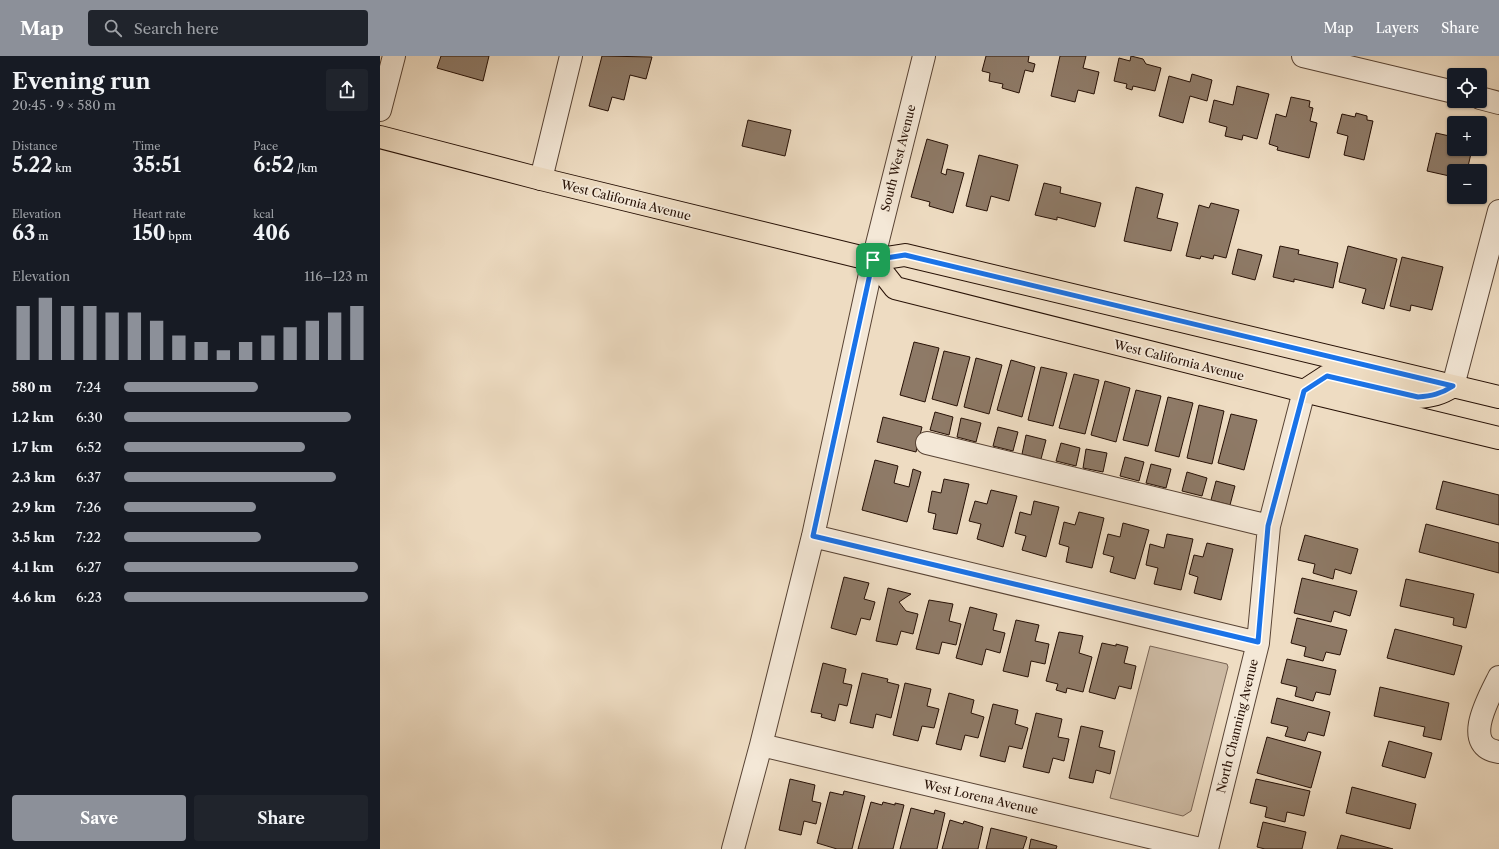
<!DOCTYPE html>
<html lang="en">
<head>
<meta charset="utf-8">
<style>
  body { margin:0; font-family:"Libre Caslon Text",serif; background:#20242c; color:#f1f3f6; height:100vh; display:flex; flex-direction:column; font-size:15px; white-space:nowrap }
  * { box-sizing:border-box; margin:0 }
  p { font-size:13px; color:#9ea1a6 }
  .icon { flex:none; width:22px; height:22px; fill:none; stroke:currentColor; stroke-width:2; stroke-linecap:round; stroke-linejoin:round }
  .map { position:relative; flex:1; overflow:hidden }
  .sheet { display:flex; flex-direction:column; background:#171b24; width:380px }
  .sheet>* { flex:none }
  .controls { position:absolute; left:1067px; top:12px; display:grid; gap:8px }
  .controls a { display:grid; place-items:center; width:40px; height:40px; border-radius:4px; background:#171b24; box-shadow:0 1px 3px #0004; font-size:20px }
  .pin { position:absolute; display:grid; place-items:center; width:34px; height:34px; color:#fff; margin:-17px; border-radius:8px; box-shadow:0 2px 6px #0006 }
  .round { display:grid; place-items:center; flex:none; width:42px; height:42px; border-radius:4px; background:#20242c }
  .summary { display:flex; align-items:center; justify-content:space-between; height:68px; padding:0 12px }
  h1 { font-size:22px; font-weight:700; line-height:30px }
  .metrics { display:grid; grid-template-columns:repeat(3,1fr); gap:6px; height:68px; padding:4px 12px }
  .metrics div { display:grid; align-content:center }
  .metrics b { font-size:20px; font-weight:700 }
  .metrics small { font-size:11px; font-weight:400 }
  .metrics p { font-size:11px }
  .chart { height:112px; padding:8px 12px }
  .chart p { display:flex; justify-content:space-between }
  .chart svg { width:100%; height:72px; margin-top:4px; stroke:#8c9099; stroke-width:6 }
  .primary-button { display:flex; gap:8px; margin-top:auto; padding:8px 12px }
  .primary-button a { flex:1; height:46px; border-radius:4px; background:#8c9099; color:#fff; font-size:16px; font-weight:700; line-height:46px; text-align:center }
  .primary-button a+a { background:#20242c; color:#f1f3f6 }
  ul { padding:0 12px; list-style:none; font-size:13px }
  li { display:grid; grid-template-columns:64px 48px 1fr; align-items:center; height:30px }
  li i { height:10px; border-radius:5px; background:#8c9099 }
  header { display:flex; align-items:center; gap:24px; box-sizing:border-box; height:56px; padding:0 20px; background:#8c9099; color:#fff }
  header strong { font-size:19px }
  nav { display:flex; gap:22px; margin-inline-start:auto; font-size:14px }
  .search { width:280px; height:36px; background:#20242c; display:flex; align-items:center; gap:10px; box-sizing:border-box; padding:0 14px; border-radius:4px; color:#9ea1a6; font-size:15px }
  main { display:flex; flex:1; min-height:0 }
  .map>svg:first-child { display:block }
  .green { fill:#ccb9a2; stroke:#796454 }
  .building { fill:#8e7a67; stroke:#261005 }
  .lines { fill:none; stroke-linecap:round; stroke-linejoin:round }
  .minor-casing { stroke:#584334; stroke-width:24 }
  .major-casing { stroke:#261005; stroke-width:24 }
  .minor { stroke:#f4e8d7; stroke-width:22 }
  .major { stroke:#eedcc2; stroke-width:22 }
  .route-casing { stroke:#fff; stroke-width:8 }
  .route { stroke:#1a73e8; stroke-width:5 }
  .labels { text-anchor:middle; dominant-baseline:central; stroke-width:4; stroke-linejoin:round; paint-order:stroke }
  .street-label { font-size:12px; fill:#261005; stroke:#f4e8d7 }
</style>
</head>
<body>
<header>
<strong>Map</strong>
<div class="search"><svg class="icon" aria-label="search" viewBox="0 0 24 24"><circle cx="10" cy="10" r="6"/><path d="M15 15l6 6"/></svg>Search here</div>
<nav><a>Map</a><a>Layers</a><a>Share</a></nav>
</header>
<main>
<section class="sheet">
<div class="summary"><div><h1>Evening run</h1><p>20:45 · 9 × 580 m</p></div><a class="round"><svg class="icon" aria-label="share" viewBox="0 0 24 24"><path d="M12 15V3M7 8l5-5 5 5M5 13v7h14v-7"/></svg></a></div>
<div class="metrics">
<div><p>Distance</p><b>5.22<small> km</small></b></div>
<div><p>Time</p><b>35:51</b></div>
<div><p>Pace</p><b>6:52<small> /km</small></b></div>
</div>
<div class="metrics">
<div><p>Elevation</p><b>63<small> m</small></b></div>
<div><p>Heart rate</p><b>150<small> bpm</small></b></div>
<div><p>kcal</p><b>406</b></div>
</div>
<div class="chart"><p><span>Elevation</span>116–123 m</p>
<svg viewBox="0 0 160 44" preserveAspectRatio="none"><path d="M5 44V11M15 44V6M25 44V11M35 44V11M45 44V15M55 44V15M65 44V20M75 44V29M85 44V33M95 44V38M105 44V33M115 44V29M125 44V24M135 44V20M145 44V15M155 44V11"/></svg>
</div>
<ul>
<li><b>580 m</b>7:24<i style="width:55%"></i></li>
<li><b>1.2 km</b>6:30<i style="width:93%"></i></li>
<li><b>1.7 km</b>6:52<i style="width:74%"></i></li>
<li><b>2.3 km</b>6:37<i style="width:87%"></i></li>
<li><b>2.9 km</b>7:26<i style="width:54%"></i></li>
<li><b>3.5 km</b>7:22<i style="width:56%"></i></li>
<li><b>4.1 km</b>6:27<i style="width:96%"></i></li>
<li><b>4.6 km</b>6:23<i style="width:100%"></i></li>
</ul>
<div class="primary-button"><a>Save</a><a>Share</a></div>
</section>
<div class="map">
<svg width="1119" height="793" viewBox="0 0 1119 793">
  <rect width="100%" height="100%" fill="#eedcc2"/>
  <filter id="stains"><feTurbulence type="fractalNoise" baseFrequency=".005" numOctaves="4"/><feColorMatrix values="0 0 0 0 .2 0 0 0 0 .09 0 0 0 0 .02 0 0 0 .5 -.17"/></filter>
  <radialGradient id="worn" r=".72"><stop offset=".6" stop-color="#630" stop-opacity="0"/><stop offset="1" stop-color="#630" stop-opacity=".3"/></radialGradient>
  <path class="green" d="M770 590 847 608 848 611 811 755 803 760 730 742Z"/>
  <path class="building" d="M61 0H109L103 25 57 12Z
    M222 0 272 1 266 23 250 19 244 44 232 41 228 55 209 50Z
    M606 0H649L648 6 655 8 653 16 645 14 639 37 622 32 623 28 609 25 610 17 602 15Z
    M680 0H706L703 12 719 16 714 38 698 34 695 46 671 40Z
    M751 0 763 3 766 8 781 12 775 35 753 30 752 34 746 32 747 28 734 25 739 2 750 5Z
    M812 18 832 24 827 45 810 40 803 67 779 60 789 20 810 26Z
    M857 30 889 38 877 83 863 79 862 84 845 80 847 71 829 66 834 44 853 49Z
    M911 41 930 45 929 51 933 52 930 65 937 67 929 102 897 94 898 91 889 88 896 58 906 61Z
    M976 57 987 60V64L993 65 984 104 964 99 968 80 957 77 962 58 975 61Z
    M368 64 411 74 405 100 362 90Z
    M1056 77 1074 81V93H1092L1087 115H1074V121L1047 115Z
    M547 83 568 89 561 117 566 119 567 113 584 117 573 157 549 150 550 146 531 141Z
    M599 99 638 109 629 145 611 140 607 155 586 150Z
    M664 127 681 131 680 137 721 147 715 171 677 161V164L655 159Z
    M756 131 783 138 777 162 798 167 791 195 744 185Z
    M831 147 859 154 846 202 834 199 833 203 821 200 820 203 806 200 819 149 829 152Z
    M900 190 919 194 918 198 958 207 953 232 914 223V226L893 221Z
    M968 190 1017 203 1004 253 982 247 986 233 959 226Z
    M858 193 882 199 875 224 852 218Z
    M1022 201 1063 211 1052 254 1031 249 1030 255 1010 250Z
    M534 286 559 292 545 346 520 339Z
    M564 295 590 301 577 350 552 343Z
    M596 302 622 309 609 358 584 351Z
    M631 304 655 311 642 361 617 354Z
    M661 311 687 317 673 370 648 364Z
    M694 318 719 324 705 378 679 372Z
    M725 325 750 332 736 386 711 379Z
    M756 334 781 340 768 390 743 384Z
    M788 341 813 347 799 401 775 395Z
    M819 349 844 355 832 408 807 402Z
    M555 356 573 361 569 379 550 374Z
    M851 358 877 364 864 414 838 407Z
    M503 361 542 371 536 396 497 386Z
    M581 362 601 367 596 386 577 381Z
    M618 371 638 376 633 395 613 390Z
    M646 379 666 384 661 403 642 398Z
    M681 387 700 392 696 410 676 405Z
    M706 393 727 397 723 416 703 412Z
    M745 401 764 406 759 425 740 420Z
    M495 404 518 410 514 427 529 431 533 413 541 416 527 466 482 454Z
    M771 408 791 413 786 432 766 427Z
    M807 416 827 422 822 440 802 435Z
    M564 423 589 428 577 478 553 473 556 458 548 456 552 435 561 437Z
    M836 425 855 430 850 449 831 444Z
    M1063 425 1119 439V469L1056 453Z
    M611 434 637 440 623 491 597 483 601 468 589 465 595 445 607 448Z
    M654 445 679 451 666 501 642 494 646 480 635 477 640 456 651 459Z
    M699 456 724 462 712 512 686 506 689 491 679 488 684 466 695 469Z
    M743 467 769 474 755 523 730 516 734 501 723 498 728 478 740 481Z
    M1046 468 1119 487V517L1039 496Z
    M787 478 813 483 801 534 774 528 778 512 766 509 770 488 784 492Z
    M925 479 978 493 971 518 955 513 953 523 933 517 935 508 918 504Z
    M827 487 853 493 841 544 814 537 818 521 809 518 814 499 823 501Z
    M464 521 489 527 484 543 495 546 490 564 481 562 476 579 451 572Z
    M922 522 977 535 970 560 954 555 951 566 914 557Z
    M1026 523 1094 538 1086 572 1073 569 1074 562 1020 550Z
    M508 532 531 538 519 546 526 555 538 558 533 578 521 575 517 589 496 585Z
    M549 544 573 548 569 565 581 568 576 589 562 586 559 598 536 593Z
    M590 551 617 558 613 574 625 577 620 597 606 593 602 609 576 602Z
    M917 562 967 574 960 599 946 596 943 605 924 600 926 591 911 587Z
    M636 564 659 569 655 585 669 588 665 608 651 605 648 621 623 615Z
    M1015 573 1082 590 1074 619 1007 602Z
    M679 576 703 580 699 597 712 601 703 636 687 632 686 637 676 634 678 628 666 625Z
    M722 587 736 590V588L748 591 744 607 756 610 751 633 739 630 735 643 709 636Z
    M907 603 956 614 950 639 936 636 933 645 915 640 917 631 901 627Z
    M443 607 466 613 463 627 472 629 467 650 459 648 455 665 441 661 442 658 431 656Z
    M482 617 508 623 507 626 519 629 511 662 496 658 493 672 470 667Z
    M525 627 551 633 547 650 559 653 554 672 542 670 538 685 513 679Z
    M1000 631 1069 647 1061 684 1043 680 1045 671 994 660Z
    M569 637 594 644 591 657 604 661 598 682 585 679 581 694 556 688Z
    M897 642 950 656 944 680 928 676 925 685 905 680 908 671 891 667Z
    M613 648 638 654 635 668 648 672 642 693 629 690 625 706 600 700Z
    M656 657 682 663 678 681 689 683 684 705 673 702 669 717 643 711Z
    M701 670 723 675 719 691 735 695 730 718 716 714 713 727 689 722Z
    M887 681 941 696 931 732 877 717Z
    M1009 685 1052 697 1045 722 1002 710Z
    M410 723 435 729 432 745 441 747 436 768 424 765 421 779 399 774Z
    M876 723 930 735 924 760 907 756 905 766 885 761 887 751 870 747Z
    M972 731 1036 748 1030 773 966 757Z
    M464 735 485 740 472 793H457L437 787 450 736 463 739Z
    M491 746 502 749 503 746 515 749V747L524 749 513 793H478Z
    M531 752 554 758 555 754 565 757 557 793H520Z
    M570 764 583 768 584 765 603 771 598 793H562Z
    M883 766 926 776 922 793H885L877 791Z
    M611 772 647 781 643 793H606Z
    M961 779 1013 793H957Z
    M651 783 677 790 676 793H649Z"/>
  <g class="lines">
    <defs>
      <path id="minor" d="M923 0 1074 36
        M1100 42 1119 47
        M0 54 14 0
        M161 123 191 0
        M1073 330 1119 155
        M547 387 889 470
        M433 480 878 587
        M1119 621C1109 641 1080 691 1119 696
        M381 689 820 793
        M353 793 381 689 433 480 493 204 544 0
        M827 793 878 587 889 470 924 335"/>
      <path id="major" d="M0 81 161 123 493 204 525 199 1119 341
        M493 204 515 232 924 335 1119 382
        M924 335 947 320 1038 341C1051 340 1061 338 1073 330"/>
    </defs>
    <use href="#minor" class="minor-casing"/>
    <use href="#major" class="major-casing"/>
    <use href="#minor" class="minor"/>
    <use href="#major" class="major"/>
  </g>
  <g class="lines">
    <defs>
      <path id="route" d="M525 199 1073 330C1061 338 1051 340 1038 341L947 320 924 335 888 470 878 586 433 480 493 204Z"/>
    </defs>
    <use href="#route" class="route-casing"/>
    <use href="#route" class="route"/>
  </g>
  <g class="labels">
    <g class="street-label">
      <text transform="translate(518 102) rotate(-76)">South West Avenue</text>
      <text transform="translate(246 144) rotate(14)">West California Avenue</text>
      <text transform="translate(799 304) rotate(14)">West California Avenue</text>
      <text transform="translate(857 670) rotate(-76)">North Channing Avenue</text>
      <text transform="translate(601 741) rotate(13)">West Lorena Avenue</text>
    </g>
  </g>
  <rect width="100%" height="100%" filter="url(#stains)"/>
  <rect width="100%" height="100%" fill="url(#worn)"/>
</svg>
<div class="controls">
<a><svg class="icon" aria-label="locate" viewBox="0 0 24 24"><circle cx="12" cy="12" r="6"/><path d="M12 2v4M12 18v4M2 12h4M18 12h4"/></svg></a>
<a>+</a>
<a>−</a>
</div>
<div class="pin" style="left:493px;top:204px;background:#1e9e55"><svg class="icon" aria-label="arrive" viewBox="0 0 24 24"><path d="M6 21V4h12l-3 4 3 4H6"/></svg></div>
</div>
</main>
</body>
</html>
